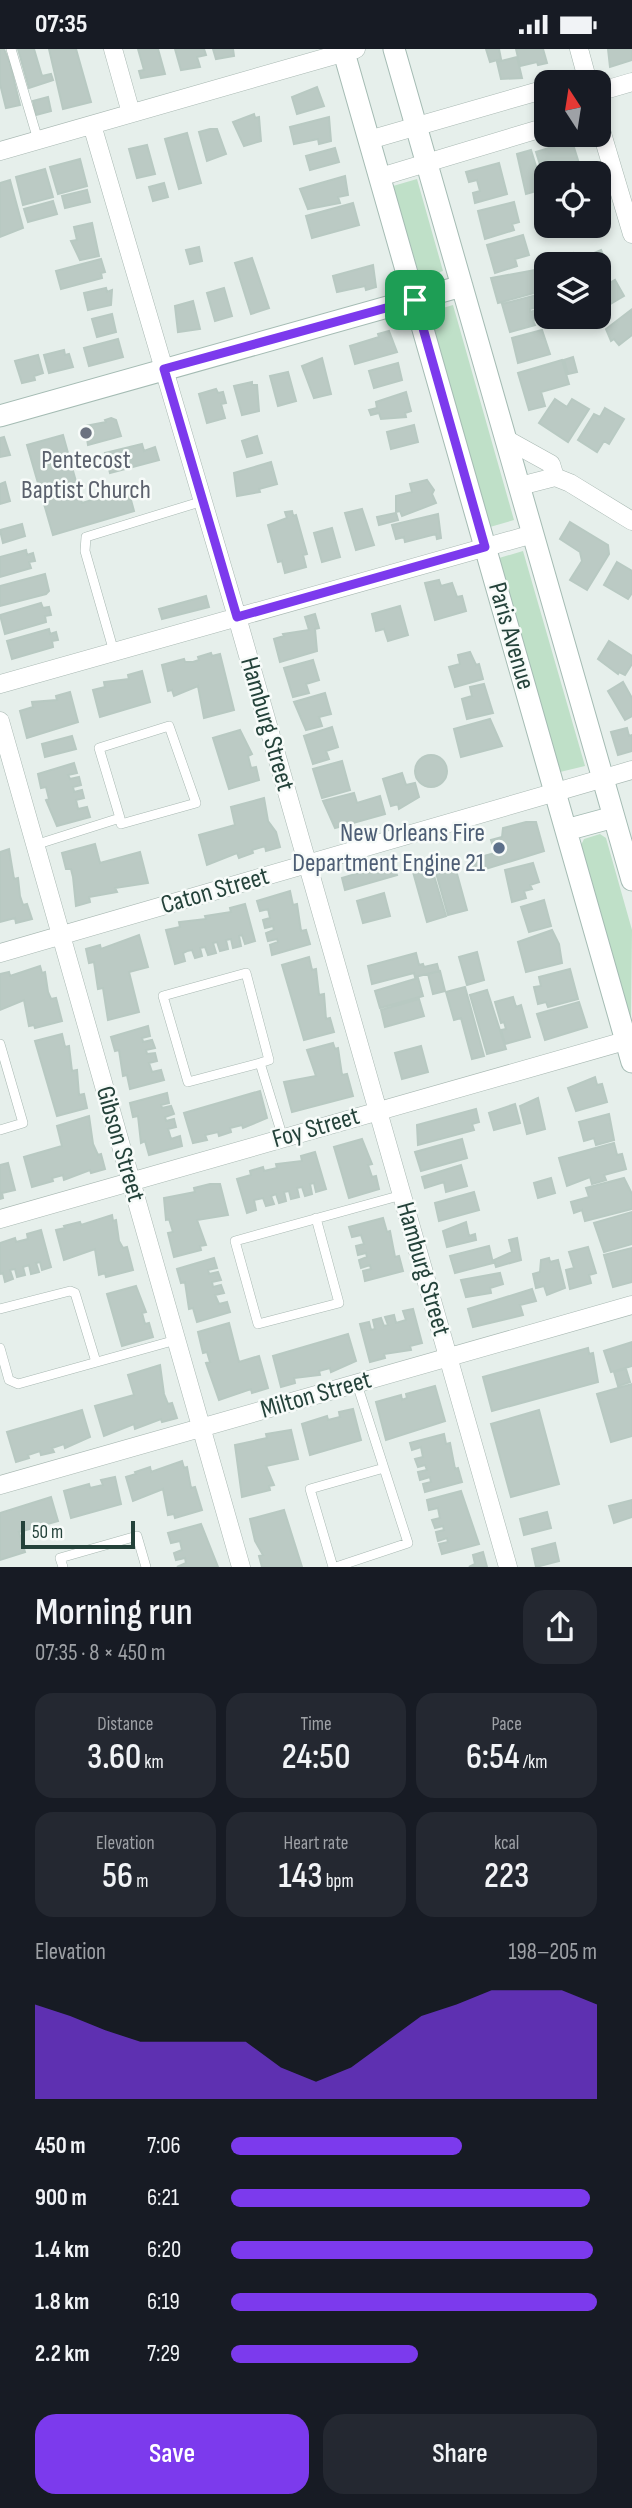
<!DOCTYPE html>
<html lang="en">
<head>
<meta charset="utf-8">
<style>
  body { margin:0; font-family:"Sofia Sans Condensed",sans-serif; background:#242831; color:#f1f3f6; height:100vh; display:flex; flex-direction:column; font-size:26px; white-space:nowrap }
  * { box-sizing:border-box; margin:0 }
  p { font-size:23px; color:#9ea1a6 }
  .icon { flex:none; width:38px; height:38px; fill:none; stroke:currentColor; stroke-width:2; stroke-linecap:round; stroke-linejoin:round }
  .map { position:relative; height:1518px; overflow:hidden }
  .drawer { display:flex; flex-direction:column; background:#171b24; flex:1 }
  .drawer>* { flex:none }
  .needle { width:46px; rotate:348deg }
  .buttons { position:absolute; left:534px; top:21px; display:grid; gap:14px }
  .buttons a { display:grid; place-items:center; width:77px; height:77px; border-radius:14px; background:#171b24; box-shadow:0 4px 10px #0003; font-size:35px }
  .scale { position:absolute; left:21px; bottom:18px; width:114px; box-sizing:border-box; padding-left:7px; border:4px solid #24423a; border-top:0; font-size:19px; line-height:24px; white-space:nowrap; color:#24423a; -webkit-text-stroke:5px #f7fbf9; paint-order:stroke }
  .pin { position:absolute; display:grid; place-items:center; width:60px; height:60px; color:#fff; margin:-30px; border-radius:14px; box-shadow:0 4px 10px #0006 }
  .round { display:grid; place-items:center; flex:none; width:74px; height:74px; border-radius:21px; background:#242831 }
  .head { display:flex; align-items:center; justify-content:space-between; height:119px; padding:0 35px }
  h1 { font-size:38px; font-weight:600; line-height:52px }
  .metrics { display:grid; grid-template-columns:repeat(3,1fr); gap:10px; height:119px; padding:7px 35px }
  .metrics div { display:grid; align-content:center; border-radius:18px; background:#242831; text-align:center }
  .metrics b { font-size:35px; font-weight:600 }
  .metrics small { font-size:19px; font-weight:400 }
  .metrics p { font-size:19px }
  .chart { height:196px; padding:14px 35px }
  .chart p { display:flex; justify-content:space-between }
  .chart svg { width:100%; height:126px; margin-top:7px; fill:#7c3aed; opacity:.7 }
  .cta { display:flex; gap:14px; margin-top:auto; padding:14px 35px }
  .cta a { flex:1; height:80px; border-radius:21px; background:#7c3aed; color:#fff; font-size:28px; font-weight:600; line-height:80px; text-align:center }
  .cta a+a { background:#242831; color:#f1f3f6 }
  ul { padding:0 35px; list-style:none; font-size:23px }
  li { display:grid; grid-template-columns:112px 84px 1fr; align-items:center; height:52px }
  li i { height:18px; border-radius:9px; background:#7c3aed }
  .status { display:flex; justify-content:space-between; align-items:center; height:49px; padding:0 35px; background:#171b24; direction:ltr }
  .status svg { height:19px; fill:currentColor }
  .map>svg:first-child { display:block }
  .green { fill:#bfe0c8 }
  .building { fill:#bbcac4; stroke:#b8c9c2; stroke-width:2 }
  .lines { fill:none; stroke-linecap:round; stroke-linejoin:round }
  .lane-casing { stroke:#a8b8b2; stroke-width:10 }
  .street-casing { stroke:#a8b8b2; stroke-width:19 }
  .secondary-casing { stroke:#a4bbb3; stroke-width:23 }
  .lane { stroke:#fff; stroke-width:9 }
  .street { stroke:#fff; stroke-width:18 }
  .secondary { stroke:#fff; stroke-width:21 }
  .route-casing { stroke:#fff; stroke-width:14 }
  .route { stroke:#7c3aed; stroke-width:9 }
  .worship-dot { fill:#6b7280; stroke:#f7fbf9; stroke-width:2.5 }
  .service-dot { fill:#5c6f8a; stroke:#f7fbf9; stroke-width:2.5 }
  .labels { text-anchor:middle; dominant-baseline:central; stroke-width:5; stroke-linejoin:round; paint-order:stroke }
  .worship-label { font-size:26px; fill:#5b616d; stroke:#f7fbf9 }
  .street-label { font-size:26px; fill:#24423a; stroke:#f7fbf9 }
  .service-label { font-size:26px; fill:#4e5e75; stroke:#f7fbf9; text-anchor:end }
</style>
</head>
<body>
<div class="status"><b>07:35</b><svg viewBox="0 0 49 12"><path d="M0 12V9h3v3zM5 12V6h3v6zM10 12V3h3v9zM15 12V0h3v12zM26 1h20v11H26zM47 4h2v5h-2z"/></svg></div>
<div class="map">
<svg width="632" height="1518" viewBox="0 0 632 1518">
  <rect width="100%" height="100%" fill="#e6efeb"/>
  <path class="green" d="M417 130 443 222 420 229 393 137Z
    M453 256 514 471 490 478 429 263Z
    M523 502 585 717 560 723 499 509Z
    M600 785 606 789 632 881 631 970 581 796 584 790Z"/>
  <path class="building" d="M0 0H4L10 15 20 56 6 59 0 35Z
    M18 0H34L42 27 51 25 53 31 29 39Z
    M49 0H76L91 53 63 60Z
    M138 0H158L165 25 141 29 139 22 144 21Z
    M175 0H204L206 6 197 8 200 18 181 21Z
    M213 0H233L234 7 216 10Z
    M486 0H499L501 10 490 13Z
    M516 0H543L547 14 538 16 537 13 520 17Z
    M608 0H632V11L610 18Z
    M517 8 522 29 501 30 497 13Z
    M317 38 324 57 297 65 292 48Z
    M48 48 51 62 36 66 33 52Z
    M254 65 255 69 259 68 261 92 244 97 233 73Z
    M329 68 331 92 319 95 318 90 294 95 290 78Z
    M210 80H217L226 105 207 112 199 83Z
    M187 84 201 134 179 140 165 90Z
    M572 92 582 124H546V135L536 103Z
    M147 96 155 125 137 129 129 100Z
    M335 99 339 113 310 121 306 107Z
    M531 101 543 140 526 145 517 105Z
    M80 110 87 137 58 145 50 118Z
    M499 114 507 145 475 154 473 144 480 142 477 131 469 133 466 123Z
    M45 120 53 148 23 156 16 128Z
    M345 127 348 146 338 148 340 154 308 160 300 140Z
    M10 131 23 179 0 188V134Z
    M164 134 168 148 153 152 149 138Z
    M87 141 90 153 65 159 62 147Z
    M53 152 57 165 28 173 24 160Z
    M514 153 519 173 512 175 514 181 485 190 478 162Z
    M353 154 359 176 312 189 306 167Z
    M92 174 99 207 80 211 71 192 77 191 74 178Z
    M523 186 529 206 515 210 517 217 495 224 487 196Z
    M199 198 202 212 190 215 186 201Z
    M601 201 608 218 598 223V215H583L580 210Z
    M573 204 575 212 579 211 581 215H547L546 213Z
    M252 209 269 259 251 265 235 214Z
    M101 210 105 223 101 224 102 229 61 240 56 222Z
    M373 216 376 238 366 241 365 237 337 243 333 227Z
    M546 219V239L542 240 540 231 541 242 498 254 491 229Z
    M615 231 624 247 602 260 598 241Z
    M106 239 107 243 112 241 111 256 88 261 84 244Z
    M224 239 232 267 215 272 207 244Z
    M537 246 540 257 530 260V263L540 260 542 269 533 272 535 276 510 283 502 255Z
    M193 252 200 280 178 283 175 257Z
    M631 261 632 286 619 296 614 290 611 292 606 280Z
    M112 265 116 283 97 288 92 270Z
    M542 281 550 305 518 314 512 289Z
    M389 282 397 303 355 315 350 297 379 288 378 285Z
    M118 290 123 308 89 317 84 299Z
    M64 301 65 306 69 305 73 318 49 324 44 306Z
    M38 306 43 324 34 327 35 331 22 334 15 312Z
    M573 308 577 323 568 325 564 311Z
    M322 309 331 345 314 349 302 317Z
    M562 311 569 335 541 343 545 357 529 361 518 324Z
    M398 314 402 331 374 339 369 322Z
    M288 323 296 352 278 357 270 327Z
    M252 333V336H257L259 362 242 366 234 337Z
    M216 340 218 344 223 343 226 354 221 355 225 369 207 374 199 345Z
    M406 343 411 362 405 364 406 368 381 370 379 364 371 366 369 361 377 359 376 353Z
    M555 350 567 358 572 350 589 360 568 393 539 374Z
    M605 359 624 370 609 395 604 392 597 403 578 391 594 365 600 368Z
    M111 369 116 371 121 387 88 396 85 377 106 373 105 371Z
    M414 376 418 393 391 400 387 383Z
    M63 386 82 454 128 440 134 462 53 486 27 396Z
    M257 387 262 404 247 408 242 392Z
    M4 388 10 406 0 408V389Z
    M142 395 144 402 155 398 159 411 110 424 105 404Z
    M271 413 277 435 259 440 260 443 237 447 234 424Z
    M427 431 434 441 432 445 436 454 402 467 400 462 396 463V447L412 443 410 435Z
    M5 433 10 452 0 455V435Z
    M362 460 374 496 356 501 345 464Z
    M292 462 293 467 296 466 307 505 303 506 306 518 285 524 282 512 278 513 268 476 287 469 285 463Z
    M396 464 398 471 379 476 377 468Z
    M438 465 441 489 437 490 436 485 405 493 404 488 396 490 392 476Z
    M570 473 608 496 609 505 587 541 570 531 582 512 580 503 560 490Z
    M22 475 25 487 3 494 0 481Z
    M332 479 340 508 322 513 314 484Z
    M26 501 27 506 33 504 35 512 29 513 31 519 0 528V508Z
    M617 513 632 522V544L628 550 604 536Z
    M45 525 49 542 46 545 0 557V537Z
    M439 531 441 537 452 534 457 548 462 547 466 562 435 571 425 534Z
    M206 547 209 558 162 570 159 560Z
    M41 554 43 559 49 558 51 566 45 567 46 573 5 585 0 566Z
    M400 557 408 586 388 592 384 580 376 582 372 565Z
    M315 565 319 579 315 580 317 602 280 613 274 590 284 587 283 585 309 581 305 568Z
    M49 580 50 585 56 583 58 591 52 592 53 598 12 610 7 592Z
    M609 592 632 607V615L625 626 619 623 618 625 598 610Z
    M470 603 476 616 479 615 483 630 455 638 449 618 460 615 458 606Z
    M211 604 212 607 220 605 234 661 204 669 198 637 174 647 172 641 168 642 162 616 184 610 185 613H193L199 611 198 608Z
    M313 611 319 631 306 635 309 644 293 648 284 619Z
    M142 622 150 653 100 668 93 641 105 638 104 633 129 630 128 626Z
    M623 633 632 649V667L625 671 608 642Z
    M484 635 493 664 467 670 462 650 472 647 470 638Z
    M70 643 78 673 27 689 20 662 33 658 32 653 57 651 56 647Z
    M325 644 331 665 319 668 322 677 306 681 294 653Z
    M490 670 502 697 461 708 454 680Z
    M332 678 338 698 326 702 329 710 313 715 304 687Z
    M627 679 629 687 632 686V702L618 706 611 683Z
    M240 681 252 705 248 707 251 719 256 718 259 731 229 740 213 689Z
    M72 687 76 700 45 708 42 695Z
    M415 722a16 16 0 1 1 32 0a16 16 0 1 1-32 0Z
    M342 712 350 741 322 749 313 720Z
    M74 714 77 724 68 726 70 730 79 728 81 736 73 738 74 743 82 741 84 749 76 751 78 760 87 758 90 768 57 777 46 751 49 750 46 738 41 739 38 725Z
    M402 724 406 736 415 734 419 748 399 760 398 755 391 757 383 730Z
    M354 744 357 754 380 747 385 765 335 779 323 752Z
    M264 749 268 772 276 783 280 798 266 802 265 797 252 801 253 804 239 809 237 804 207 816 199 786 235 776 231 758Z
    M526 773H536L544 802 476 823V820L470 822 468 814 474 813 473 810 495 804 491 791 502 788 503 779Z
    M95 795 100 814 140 803 148 834 115 839 117 843 89 848 90 853 76 857 73 828 71 820H66L62 804Z
    M9 800 14 830 18 829 20 847 23 856 27 855 32 870 16 874 15 869 0 873V803Z
    M393 814 397 826 345 841 342 829Z
    M445 814H454L467 861 448 866 434 817Z
    M533 814 539 833 530 836 532 840 524 842 526 849 512 853 505 821Z
    M424 820H432L446 867 427 873 413 823Z
    M290 842 293 856 297 855 301 882 306 881 310 895 272 906 270 896 278 893 277 890 268 892 266 884 274 881 273 877 265 879 263 871 270 869 268 860 260 862 257 852Z
    M384 844 390 867 363 874 357 852Z
    M544 851 551 877 529 883 521 858Z
    M245 855 255 892 245 895 242 886 239 887 241 897 233 899 231 890 226 891 228 900 220 902 217 893 213 894 216 904 208 906 205 898 200 899 202 907 195 909 192 901 187 902 183 904 185 912 175 915 166 881 180 878 179 873 206 870 205 867 231 863 230 859Z
    M552 881 559 895 562 914 526 923 518 893Z
    M139 886 148 918 129 923 139 963 108 971 103 939 98 940 94 913 89 914 86 900 100 896 101 900Z
    M477 903 484 931 467 936 459 908Z
    M416 904 419 916 423 915 424 918 437 915 439 922 415 928 414 924 372 935 368 917Z
    M309 908 312 921 316 920 319 946 324 945 326 970 330 969 334 983 304 991 282 916Z
    M40 917 42 924 45 923 48 943 51 950 56 949 62 972 35 979 34 976 29 977 24 951 0 961V925L9 923 10 927Z
    M570 920 578 950 548 958 546 953 538 955 534 938 541 937 539 928Z
    M440 922 445 942 433 945 428 925Z
    M418 929 423 947 380 959 375 942Z
    M465 938 484 1007 472 1010 461 969 454 971 446 943Z
    M487 941 506 1000 487 1005 470 946Z
    M513 948 516 958 521 956 530 988 505 995 501 981 506 980 504 973 501 974 495 953Z
    M419 950 424 967 385 978 381 961Z
    M579 953 587 978 545 991 537 965Z
    M148 977 150 987 142 989 143 993 152 991 155 999 146 1001 147 1005 155 1004 157 1012 149 1014 152 1023 161 1021 164 1031 130 1040 127 1026 123 1027 119 1001 115 1002 111 988Z
    M62 985 65 998 69 997 72 1022 77 1021 79 1046 84 1045 87 1059 57 1067 35 992Z
    M333 994 335 1000 338 999 342 1026 347 1025 353 1047 292 1063 284 1033 316 1027 307 1001Z
    M421 997 428 1023 402 1030 395 1004Z
    M595 1028 597 1036 602 1035 607 1053 576 1062 568 1039Z
    M260 1042 267 1069 243 1079 242 1076 230 1079 231 1083 219 1087 218 1083 205 1086 207 1091 193 1094 184 1064Z
    M167 1044 169 1054 161 1056 162 1059 171 1057 174 1065 165 1068 166 1072 174 1070 176 1078 168 1080 171 1090 180 1087 182 1097 149 1106 145 1092 141 1094 138 1067 133 1068 130 1054Z
    M538 1049 545 1080 527 1085 520 1057Z
    M515 1055 520 1074 494 1081 489 1064Z
    M476 1060 479 1073 472 1075 474 1081 418 1096 417 1076Z
    M609 1065 614 1091 596 1096 594 1089 584 1092 579 1073Z
    M89 1067 93 1095 98 1106 101 1105 105 1120 91 1124 90 1121 64 1131 63 1126 52 1129 53 1132 32 1138 24 1108 62 1097 57 1077Z
    M362 1090 372 1115 368 1116 372 1128 376 1127 379 1140 349 1149 334 1098Z
    M462 1090 467 1109 421 1122 415 1103Z
    M614 1094 617 1106 622 1105 626 1120 604 1126 606 1131 592 1135 590 1128 567 1137 559 1109Z
    M315 1103 326 1140 316 1143 314 1134 310 1135 312 1145 305 1147 302 1138 297 1139 299 1148 291 1150 289 1142 284 1143 286 1152 279 1154 276 1145 271 1147 274 1155 266 1157 263 1149 254 1151 256 1161 247 1164 237 1130 251 1126 250 1122 263 1118 264 1122 277 1119 276 1115 302 1112 301 1107Z
    M8 1114 15 1141 2 1144 3 1149 0 1150V1116Z
    M461 1116 467 1137 446 1143 444 1133 425 1139 422 1128Z
    M551 1129 555 1144 538 1149 534 1134Z
    M624 1129 632 1145V1160L585 1172 582 1161 574 1164 571 1153 589 1148 586 1139Z
    M210 1135H220L228 1166 197 1171 206 1196 200 1197 201 1201 174 1208 168 1184 173 1183 169 1170 166 1171 164 1149 195 1143 194 1139Z
    M474 1143 479 1161 439 1172 435 1154Z
    M632 1163V1195L604 1203 594 1174Z
    M112 1166 113 1172 116 1171 119 1192 123 1199 127 1198 133 1221 106 1228 105 1224 99 1226 95 1200 64 1211 56 1181 65 1179 64 1177 80 1173 81 1176Z
    M383 1169 387 1183 390 1182 395 1208 399 1207 403 1222 365 1232 363 1222 371 1220 370 1216 361 1219 359 1211 367 1208 366 1204 358 1206 356 1197 364 1195 361 1186 352 1188 349 1178Z
    M466 1173 469 1187 475 1185 476 1191 447 1198 443 1182Z
    M41 1181 51 1218 42 1221 40 1213 36 1214 39 1223 31 1225 29 1216 23 1218 25 1226 17 1228 15 1220 10 1221 13 1230 5 1233 3 1224 0 1225V1194L15 1189 16 1193 28 1190 27 1185Z
    M517 1189 521 1211 496 1218 494 1211 512 1203 509 1191Z
    M489 1197 493 1214 455 1224 450 1207Z
    M588 1198 596 1224 589 1226 591 1234 570 1240 566 1221 574 1219 569 1203Z
    M632 1199V1233L613 1238 604 1206Z
    M214 1209 217 1219 208 1221 209 1225 218 1223 221 1231 212 1233 213 1238 221 1236 224 1244 215 1246 219 1255 227 1253 230 1263 197 1273 193 1259 189 1260 185 1233 181 1234 177 1220Z
    M549 1209 550 1213 558 1211 565 1239 547 1246 544 1237 536 1239 533 1225 540 1223 541 1211Z
    M500 1224 503 1235 490 1239 491 1244 466 1248 461 1231Z
    M136 1237 146 1263 142 1264 145 1275 149 1274 153 1288 122 1297 107 1245Z
    M532 1240 536 1252 520 1256 523 1266 473 1278 468 1260Z
    M413 1260 422 1294 410 1297 411 1301 384 1305 385 1309 370 1313 360 1275 369 1273 371 1281 375 1280 373 1271 381 1269 384 1277 388 1276 385 1268 394 1266 396 1274 406 1271 403 1262Z
    M229 1274 239 1313 259 1307 268 1339 252 1344 251 1340 219 1351 206 1314 210 1313 207 1303 203 1304 198 1283Z
    M348 1285 356 1312 331 1323 330 1319 319 1322 320 1326 294 1329 295 1334 281 1338 273 1307Z
    M632 1293V1317L611 1323 604 1302Z
    M588 1299 589 1305 593 1304 598 1333 492 1362 483 1328Z
    M160 1316 164 1345 168 1355 172 1354 177 1369 162 1373 161 1370 135 1380 134 1375 104 1387 95 1357 134 1346 128 1326Z
    M626 1320 630 1333 618 1337 614 1323Z
    M632 1335V1387L611 1393 597 1345Z
    M435 1337 445 1372 386 1391 376 1353 401 1346 402 1351 407 1349 406 1345Z
    M353 1360 361 1391 310 1406 302 1375 327 1367 328 1371 340 1368 339 1363Z
    M82 1361 90 1388 65 1399 64 1395 52 1399 54 1403 41 1406 40 1402 28 1406 29 1409 16 1413 7 1383Z
    M539 1361 559 1435 511 1448 491 1375Z
    M291 1381 298 1410 266 1417 274 1436 269 1437 270 1441 242 1448 235 1396 267 1389 266 1385Z
    M444 1385 446 1395 450 1394 455 1420 458 1419 462 1433 425 1443 423 1435 431 1433 430 1428 420 1431 418 1423 427 1421 425 1416 418 1418 415 1410 423 1408 421 1398 412 1401 410 1394Z
    M182 1412 184 1419 187 1418 191 1439 195 1438 202 1461 175 1469 174 1465 168 1466 163 1440 133 1452 126 1428 136 1425 135 1423 150 1418 151 1423Z
    M115 1428 121 1455 71 1469 64 1442 89 1435 90 1439 103 1436 101 1431Z
    M461 1442 479 1495 442 1505 439 1495 448 1493 447 1489 438 1492 436 1483 444 1481 443 1477 435 1479 432 1471 440 1469 438 1459 429 1461 427 1451Z
    M51 1448 58 1472 19 1483 25 1503 0 1511V1464Z
    M632 1451V1468L614 1474 609 1457Z
    M284 1461 302 1518H262L259 1507 263 1506 255 1492 250 1470Z
    M547 1463 551 1479 524 1486 520 1470Z
    M201 1475 218 1518H177L186 1514 185 1509 176 1511 174 1504 182 1501 180 1492 171 1494 168 1484Z
    M555 1494 559 1512 536 1518 532 1500Z
    M483 1503 487 1518H469L475 1515 473 1506Z"/>
  <g class="lines">
    <defs>
      <path id="lane" d="M11 0 38 91
        M114 603 85 502 86 488 203 452
        M35 796 120 769 99 699 169 677 196 754 121 775 120 769
        M0 995 23 1074 0 1081
        M260 1014 269 1011 246 924 163 947 188 1033 260 1014 283 1089
        M316 1169 339 1254 258 1275 235 1192 402 1146
        M0 1260 70 1242 75 1244 96 1313
        M0 1299 9 1331 18 1335 176 1291
        M63 1518 60 1509 137 1487 146 1518
        M333 1518 310 1440 384 1419
        M336 1518 408 1494 357 1335"/>
      <path id="street" d="M113 0 131 64
        M579 0 588 33
        M598 43 632 33
        M598 71 632 185
        M92 76 237 568 508 1518
        M369 91 546 40
        M0 102 356 0
        M380 128 546 78
        M506 390 551 415 555 428
        M520 437 555 428 570 434 632 472
        M0 635 533 485
        M0 672 241 1518
        M0 904 632 721
        M0 1170 632 990
        M0 1436 632 1256"/>
      <path id="secondary" d="M343 0 632 1013
        M394 0 632 831
        M0 367 462 237
        M566 781 614 768"/>
    </defs>
    <use href="#lane" class="lane-casing"/>
    <use href="#street" class="street-casing"/>
    <use href="#secondary" class="secondary-casing"/>
    <use href="#lane" class="lane"/>
    <use href="#street" class="street"/>
    <use href="#secondary" class="secondary"/>
  </g>
  <g class="lines">
    <defs>
      <path id="route" d="M415 251 485 498 237 568 164 320Z"/>
    </defs>
    <use href="#route" class="route-casing"/>
    <use href="#route" class="route"/>
  </g>
  <circle class="worship-dot" cx="86" cy="384" r="7"/>
  <circle class="service-dot" cx="499" cy="799" r="7"/>
  <g class="labels">
    <g class="worship-label">
      <text x="86" y="411">Pentecost<tspan x="86" dy="30">Baptist Church</tspan></text>
    </g>
    <g class="street-label">
      <text transform="translate(511 587) rotate(74)">Paris Avenue</text>
      <text transform="translate(267 675) rotate(74)">Hamburg Street</text>
      <text transform="translate(215 842) rotate(-16)">Caton Street</text>
      <text transform="translate(316 1079) rotate(-16)">Foy Street</text>
      <text transform="translate(120 1095) rotate(74)">Gibson Street</text>
      <text transform="translate(423 1220) rotate(74)">Hamburg Street</text>
      <text transform="translate(316 1346) rotate(-16)">Milton Street</text>
    </g>
    <g class="service-label">
      <text x="485" y="784">New Orleans Fire<tspan x="485" dy="30">Department Engine 21</tspan></text>
    </g>
  </g>
</svg>
<div class="buttons">
<a><svg class="needle" viewBox="-14 -14 28 28"><path d="M0-13l5 13h-10z" fill="#e53935"/><path d="M0 13l5-13h-10z" fill="#9ea1a6"/></svg></a>
<a><svg class="icon" aria-label="locate" viewBox="0 0 24 24"><circle cx="12" cy="12" r="6"/><path d="M12 2v4M12 18v4M2 12h4M18 12h4"/></svg></a>
<a><svg class="icon" aria-label="layers" viewBox="0 0 24 24"><path d="M12 4l9 5-9 5-9-5zM3 14l9 5 9-5"/></svg></a>
</div>
<div class="scale">50 m</div>
<div class="pin" style="left:415px;top:251px;background:#1e9e55"><svg class="icon" aria-label="arrive" viewBox="0 0 24 24"><path d="M6 21V4h12l-3 4 3 4H6"/></svg></div>
</div>
<section class="drawer">
<div class="head"><div><h1>Morning run</h1><p>07:35 · 8 × 450 m</p></div><a class="round"><svg class="icon" aria-label="share" viewBox="0 0 24 24"><path d="M12 15V3M7 8l5-5 5 5M5 13v7h14v-7"/></svg></a></div>
<div class="metrics">
<div><p>Distance</p><b>3.60<small> km</small></b></div>
<div><p>Time</p><b>24:50</b></div>
<div><p>Pace</p><b>6:54<small> /km</small></b></div>
</div>
<div class="metrics">
<div><p>Elevation</p><b>56<small> m</small></b></div>
<div><p>Heart rate</p><b>143<small> bpm</small></b></div>
<div><p>kcal</p><b>223</b></div>
</div>
<div class="chart"><p><span>Elevation</span>198–205 m</p>
<svg viewBox="0 0 160 44" preserveAspectRatio="none"><path d="M0 44V11L10 15L20 20L30 24L40 24L50 24L60 24L70 33L80 38L90 33L100 24L110 15L120 11L130 6L140 6L150 6L160 11V44z"/></svg>
</div>
<ul>
<li><b>450 m</b>7:06<i style="width:63%"></i></li>
<li><b>900 m</b>6:21<i style="width:98%"></i></li>
<li><b>1.4 km</b>6:20<i style="width:99%"></i></li>
<li><b>1.8 km</b>6:19<i style="width:100%"></i></li>
<li><b>2.2 km</b>7:29<i style="width:51%"></i></li>
</ul>
<div class="cta"><a>Save</a><a>Share</a></div>
</section>
</body>
</html>
